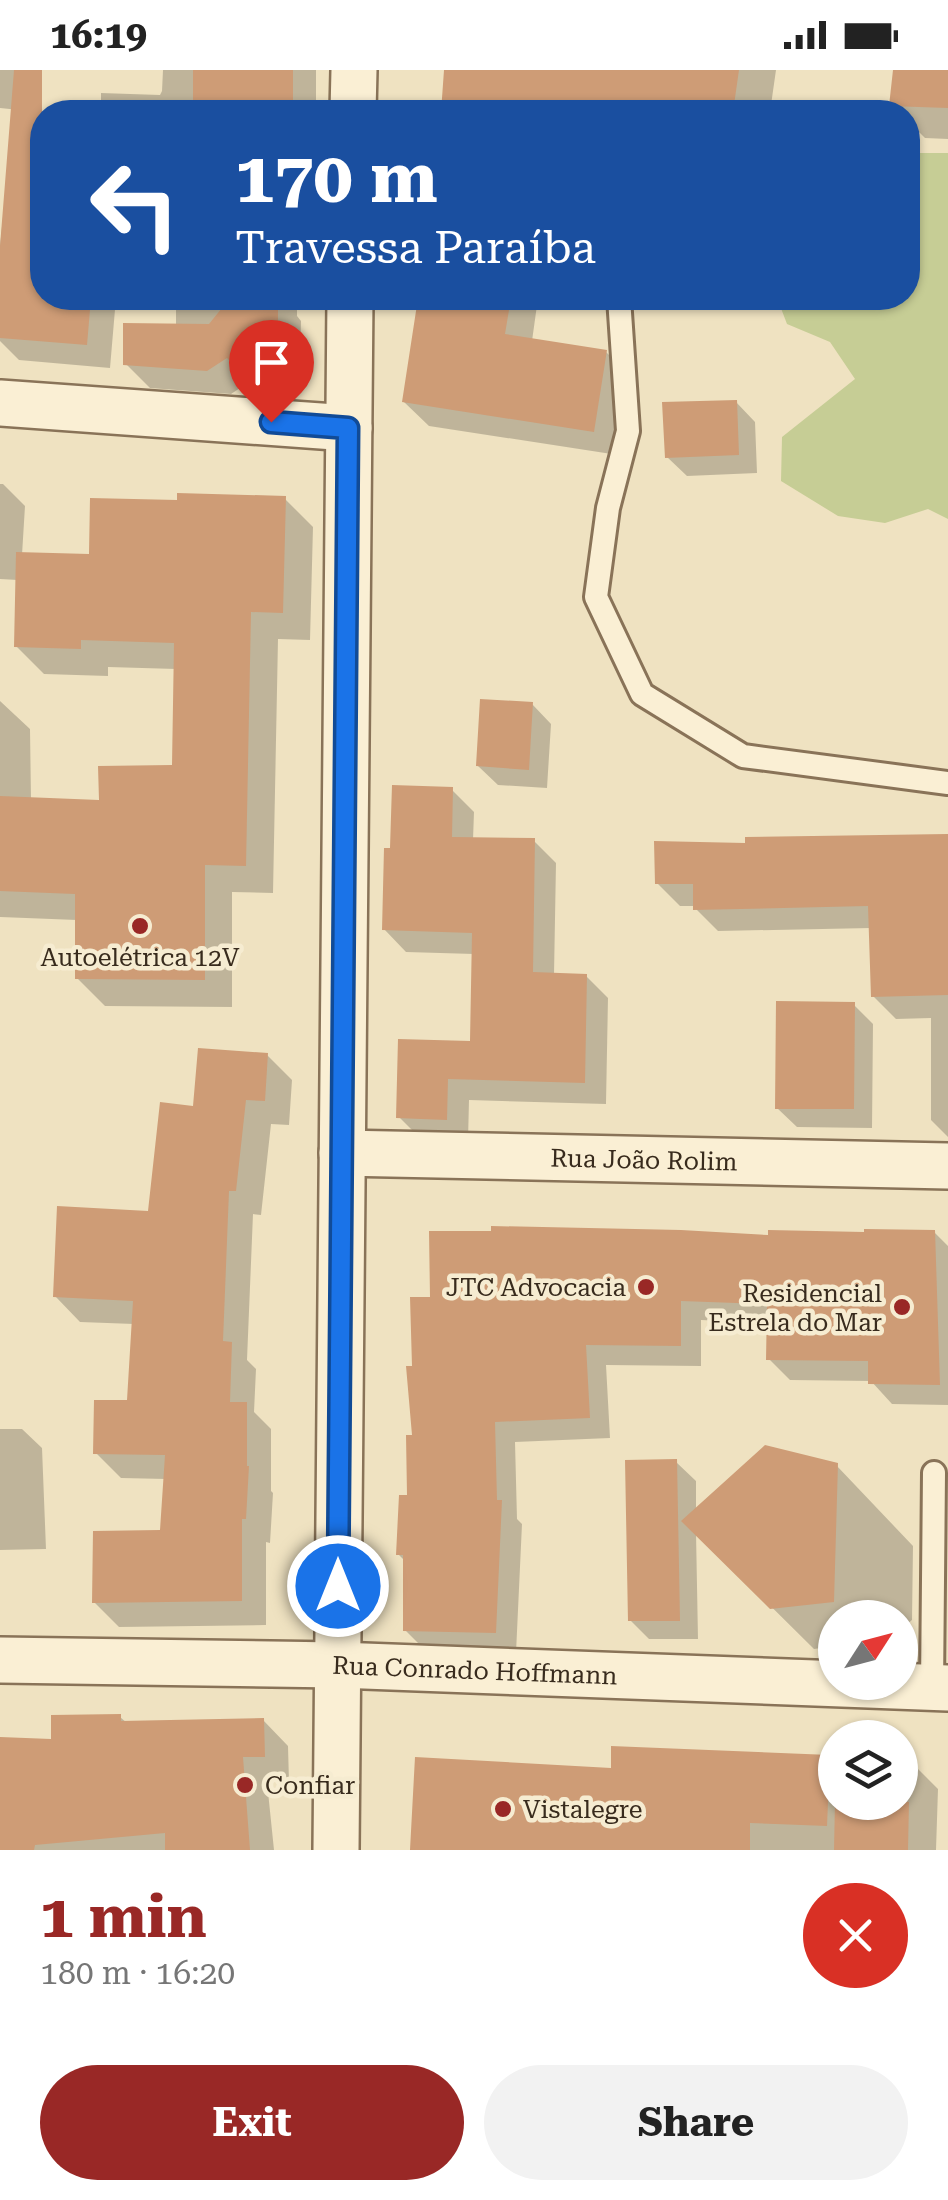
<!DOCTYPE html>
<html lang="en">
<head>
<meta charset="utf-8">
<style>
	:root { --surface:#fff; --page:#f2f2f2; --text:#222; --muted:#767676; --accent:#992826 }
	body { margin:0; font-family:"Roboto Serif",serif; background:var(--page); color:var(--text); height:100vh; display:flex; flex-direction:column; font-size:38px; white-space:nowrap }
	* { box-sizing:border-box; margin:0 }
	p { font-size:32px; color:var(--muted) }
	.icon { flex:none; width:55px; height:55px; fill:none; stroke:currentColor; stroke-width:2; stroke-linecap:round; stroke-linejoin:round }
	.map { position:relative; height:1780px; overflow:hidden }
	.details { display:flex; flex-direction:column; background:var(--surface); flex:1 }
	.details>* { flex:none }
	.guide { position:absolute; left:30px; top:30px; width:890px; height:210px; border-radius:40px; box-shadow:0 2px 8px #0004; background:#1a4fa0; color:#fff; overflow:hidden }
	.needle { width:65px; rotate:54deg }
	.fabs { position:absolute; left:818px; top:1530px; display:grid; gap:20px }
	.fabs a { display:grid; place-items:center; width:100px; height:100px; border-radius:50%; background:var(--surface); box-shadow:0 2px 8px #0004; font-size:50px }
	.pin { position:absolute; display:grid; place-items:center; width:85px; height:85px; color:#fff; margin:-102px -42px; border-radius:50% 50% 50% 0; rotate:-45deg; box-shadow:0 0 10px #0007 }
	.pin .icon { rotate:45deg }
	.me { position:absolute; width:110px; margin:-55px; rotate:0deg; stroke-linejoin:round; filter:drop-shadow(0 0 8px #0008) }
	.turn { display:flex; align-items:center; gap:35px; height:210px; padding:0 40px; font-size:45px }
	.turn .icon { width:130px; height:130px; stroke-width:2.5 }
	.turn b { display:block; font-size:70px; line-height:85px }
	.round { display:grid; place-items:center; flex:none; width:105px; height:105px; border-radius:52px; background:var(--page) }
	.head { display:flex; align-items:center; justify-content:space-between; height:170px; padding:0 40px }
	h1 { font-size:60px; font-weight:700; line-height:75px; color:var(--accent) }
	.button { display:flex; gap:20px; margin-top:auto; padding:20px 40px }
	.button a { flex:1; height:115px; border-radius:60px; background:var(--accent); color:#fff; font-size:40px; font-weight:700; line-height:115px; text-align:center }
	.button a+a { background:var(--page); color:var(--text) }
	.status { display:flex; justify-content:space-between; align-items:center; height:70px; padding:0 50px; background:var(--surface); direction:ltr }
	.status svg { height:28px; fill:currentColor }
	.map>svg:first-child { display:block }
	.green { fill:#c6cd95 }
	.shadow { fill:#0003 }
	.building { fill:#ce9c76 }
	.lines { fill:none; stroke-linecap:round; stroke-linejoin:round }
	.lane-casing { stroke:#897358; stroke-width:28 }
	.street-casing { stroke:#897358; stroke-width:50 }
	.lane { stroke:#faefd4; stroke-width:22 }
	.street { stroke:#faefd4; stroke-width:45 }
	.route-casing { stroke:#114b97; stroke-width:25 }
	.route { stroke:#1a73e8; stroke-width:18 }
	.poi-dot { fill:#992826; stroke:#f6ecd1; stroke-width:4 }
	.labels { text-anchor:middle; stroke-width:9; stroke-linejoin:round; paint-order:stroke }
	.poi-label { font-size:25px; fill:#382b1d; stroke:#f6ecd1; text-anchor:end }
	.street-label { font-size:25px; fill:#382b1d; stroke:#f6ecd1 }
</style>
</head>
<body>
<div class="status"><b>16:19</b><svg viewBox="0 0 49 12"><path d="M0 12V9h3v3zM5 12V6h3v6zM10 12V3h3v9zM15 12V0h3v12zM26 1h20v11H26zM47 4h2v5h-2z"/></svg></div>
<div class="map">
<svg width="948" height="1780" viewBox="0 0 948 1780">
	<rect width="100%" height="100%" fill="#efe2c1"/>
	<path class="green" d="M908,83H948V449L928,439L885,453L838,446L781,411L782,367L855,309L830,272L787,254L779,233L781,228H908Z"/>
	<path class="shadow" d="M0,0H33L29,41L0,38Z
		M163,0H316V42H101V23L160,25L162,21Z
		M447,0H776L770,42H443Z
		M895,0H948V69L925,68L908,51V42H899L891,35Z
		M13,46L42,50V228H116L110,298L19,290L0,271V177Z
		M176,228H297V246L301,251L300,288L261,318L252,310L231,324L150,318L126,294L176,256Z
		M420,228H538L532,271L606,282L630,306L618,385L429,356L404,332Z
		M736,332L755,352L757,403L687,406L667,387Z
		M0,414H3L25,436L22,485L92,486L179,433L285,429L313,457L310,570L278,569L273,823L232,822V937L105,936L77,908V850L0,847V631L30,659L31,730L101,732L174,698L176,599L108,597V606L44,604L16,576L18,510L0,509Z
		M532,634L551,654L547,718L498,715L478,696Z
		M452,720L474,742L473,770L534,771L556,793L554,905L586,906L608,928L606,1034L469,1030L468,1071L421,1069L399,1047L472,973L474,884L406,882L384,859L393,781Z
		M948,766V1067L931,1050V948L896,949L873,926L871,858L718,861L695,838V836H680L657,813L747,776Z
		M854,935L873,954L872,1058L797,1057L777,1038Z
		M267,985L292,1010L289,1055L271,1054L261,1145L253,1144L247,1290L256,1299L254,1342L271,1359V1421L273,1423L270,1473L266,1472V1555L119,1557L94,1532L163,1463L166,1409L121,1408L96,1383L130,1333L134,1254L80,1252L55,1226L150,1144L196,1038Z
		M934,1162L948,1176V1335L892,1334L871,1311L790,1310L769,1289V1253L701,1250V1296L606,1295L610,1368L515,1372L517,1449L522,1454L516,1583L426,1581L405,1560L406,1492L398,1484L409,1428L415,1368V1298L433,1229L770,1168Z
		M0,1359H22L42,1378L46,1479L0,1480Z
		M676,1392L696,1411V1441L836,1395L913,1476L912,1550L900,1560V1548H835V1576L814,1579L696,1462L698,1569H649L630,1550Z
		M120,1647L127,1653L263,1650L288,1676L289,1712H267L274,1780H0V1670L54,1671Z
		M614,1678L835,1687V1732H900V1689L909,1690L938,1719L936,1780H413L614,1701Z"/>
	<path class="building" d="M14,0H42V228H91L87,275L0,268V176Z
		M193,0H293V42H193Z
		M444,0H739L733,42H441Z
		M893,0H948V38L889,36Z
		M230,228H278V264L235,296L227,288L207,301L123,295V253L209,254Z
		M418,228H511L505,264L607,280L594,362L402,332Z
		M737,330L739,385L665,388L662,332Z
		M177,423L286,426L283,543L251,542L246,796L205,795V910L75,909V824L0,821V726L99,730L98,696L172,695L174,573L81,570V579L14,577L16,482L89,484L90,428L177,430Z
		M480,629L533,632L529,700L476,696Z
		M392,715L453,717L452,767L535,768L533,902L587,904L585,1013L448,1009L447,1050L396,1048L398,969L470,971L472,863L382,860L384,778H390Z
		M948,764V925L871,927L868,836L693,840V814H655L654,771L745,773V767Z
		M776,931L855,932L854,1039H775Z
		M198,978L268,983L265,1031L246,1030L236,1121H229L223,1271L232,1272L230,1332H247V1396H249L246,1449H242V1531L92,1533L93,1461L160,1460L165,1385L93,1384L94,1330H127L133,1231L53,1227L57,1136L148,1141L160,1032L193,1036Z
		M491,1156L681,1160L768,1165V1160L864,1162V1159L935,1160L940,1315L868,1314V1291L766,1290L767,1234L681,1231V1276L586,1275L590,1348L495,1352L497,1430H502L496,1563L403,1561V1485H396L399,1425H407L406,1365H412L406,1296H412L410,1227H430L429,1161H491Z
		M765,1375L838,1393L834,1532L770,1539L681,1451Z
		M677,1389L680,1551H628L625,1390Z
		M121,1644V1651L264,1648L265,1687H243L250,1780H165V1763L35,1775L34,1780H0V1667L51,1669V1645Z
		M611,1676L830,1685L827,1756L750,1753V1780H410L415,1687L611,1698Z
		M835,1732H909L908,1780H834Z"/>
	<g class="lines">
		<defs>
			<path id="lane" d="M619,228L628,361L608,438L596,527L642,624L743,686L948,713
				M932,1617L934,1403"/>
			<g id="street">
				<path d="M353,42L354,0"/>
				<path d="M0,333L349,358"/>
				<path id="s1" d="M342,1083L948,1096"/>
				<path id="s2" d="M0,1590L338,1595L948,1618"/>
				<path d="M336,1780L350,228"/>
			</g>
		</defs>
		<use href="#lane" class="lane-casing"/>
		<use href="#street" class="street-casing"/>
		<use href="#lane" class="lane"/>
		<use href="#street" class="street"/>
	</g>
	<g class="lines">
		<defs>
			<path id="route" d="M271,352L348,358L338,1516"/>
		</defs>
		<use href="#route" class="route-casing"/>
		<use href="#route" class="route"/>
	</g>
	<g class="poi-dot">
		<circle cx="140" cy="856" r="10"/>
		<circle cx="646" cy="1217" r="10"/>
		<circle cx="902" cy="1237" r="10"/>
		<circle cx="245" cy="1715" r="10"/>
		<circle cx="503" cy="1739" r="10"/>
	</g>
	<g class="labels">
		<g class="poi-label">
			<text x="140" y="896" text-anchor="middle">Autoelétrica 12V</text>
			<text x="626" y="1226">JTC Advocacia</text>
			<text x="882" y="1232">Residencial<tspan x="882" dy="29">Estrela do Mar</tspan></text>
			<text x="265" y="1724" text-anchor="start">Confiar</text>
			<text x="523" y="1748" text-anchor="start">Vistalegre</text>
		</g>
		<g class="street-label">
			<text dy="9" stroke="none"><textPath href="#s1" startOffset="302">Rua João Rolim</textPath></text>
			<text dy="9" stroke="none"><textPath href="#s2" startOffset="475">Rua Conrado Hoffmann</textPath></text>
		</g>
	</g>
</svg>
<div class="fabs">
<a><svg class="needle" viewBox="-14 -14 28 28"><path d="M0-13l5 13h-10z" fill="#e53935"/><path d="M0 13l5-13h-10z" fill="#767676"/></svg></a>
<a><svg class="icon" aria-label="layers" viewBox="0 0 24 24"><path d="M12 4l9 5-9 5-9-5zM3 14l9 5 9-5"/></svg></a>
</div>
<div class="pin" style="left:271px;top:352px;background:#d93025"><svg class="icon" aria-label="arrive" viewBox="0 0 24 24"><path d="M6 21V4h12l-3 4 3 4H6"/></svg></div>
<svg class="me" style="left:338px;top:1516px" viewBox="-20 -20 40 40"><circle r="17" fill="#1a73e8" stroke="#fff" stroke-width="3"/><path d="M0-11L8 9 0 5-8 9z" fill="#fff"/></svg>
<div class="guide">
<div class="turn"><svg class="icon" aria-label="left" viewBox="0 0 24 24"><path d="M17 20v-9H6M10 6l-5 5 5 5"/></svg><div><b>170 m</b>Travessa Paraíba</div></div>
</div>
</div>
<section class="details">
<div class="head"><div><h1>1 min</h1><p>180 m · 16:20</p></div><a class="round" style="background:#d93025;color:#fff"><svg class="icon" aria-label="close" viewBox="0 0 24 24"><path d="M6 6l12 12M18 6L6 18"/></svg></a></div>
<div class="button"><a>Exit</a><a>Share</a></div>
</section>
</body>
</html>
